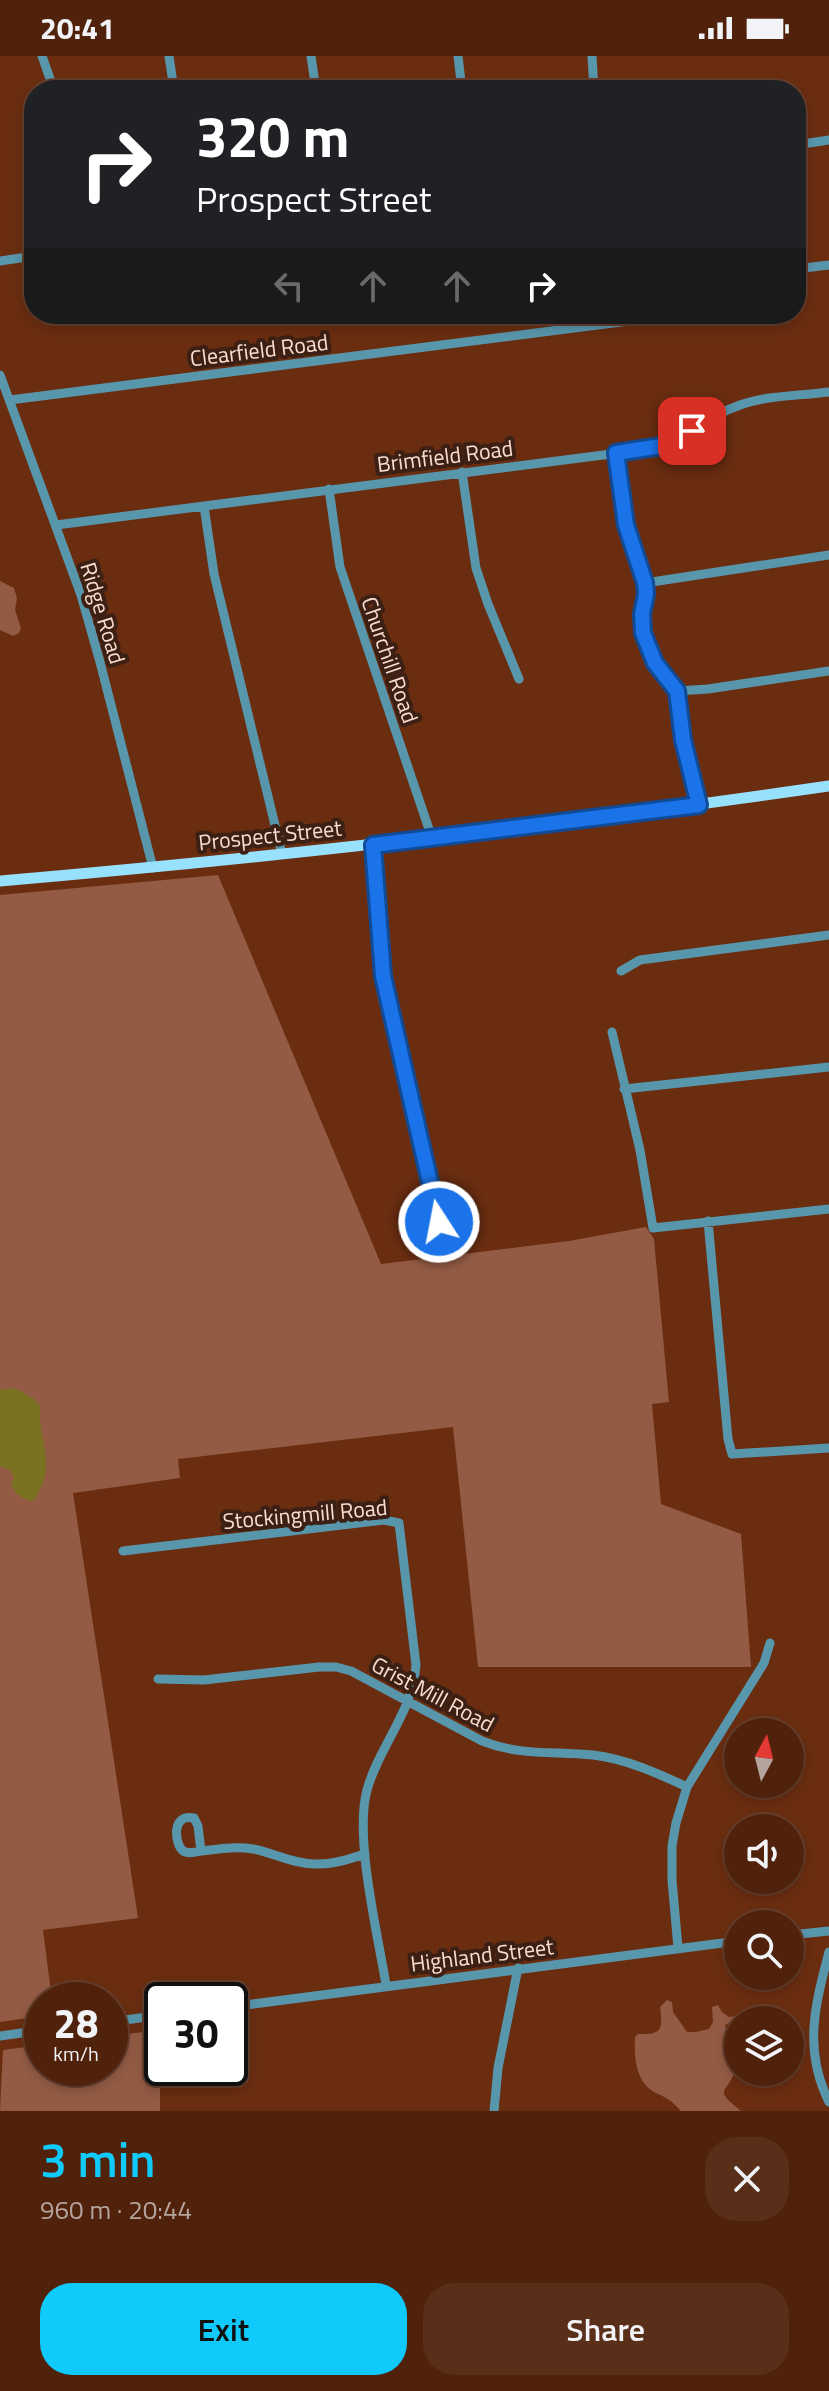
<!DOCTYPE html>
<html lang="en">
<head>
<meta charset="utf-8">
<style>
	:root { --surface:#50220c; --page:#5a2f1a; --text:#f1f3f6; --muted:#b4a49d; --line:#673f2d; --accent:#0fcafa }
	body { margin:0; font-family:"Titillium Web",sans-serif; background:var(--page); color:var(--text); height:100vh; display:flex; flex-direction:column; font-size:30px; white-space:nowrap }
	* { box-sizing:border-box; margin:0 }
	p { font-size:26px; color:var(--muted) }
	.icon { flex:none; width:44px; height:44px; fill:none; stroke:currentColor; stroke-width:2; stroke-linecap:round; stroke-linejoin:round }
	.map { position:relative; height:2055px; overflow:hidden }
	.side { display:flex; flex-direction:column; background:var(--surface); flex:1 }
	.side>* { flex:none }
	.top-card { position:absolute; left:24px; top:24px; width:782px; height:244px; border-radius:32px; box-shadow:0 4px 12px #0003,0 0 0 2px var(--line); background:#202124; color:#fff; overflow:hidden }
	.needle { width:52px; rotate:7deg }
	.buttons { position:absolute; left:724px; top:1662px; display:grid; gap:16px }
	.buttons a { display:grid; place-items:center; width:80px; height:80px; border-radius:50%; background:var(--surface); box-shadow:0 4px 12px #0003,0 0 0 2px var(--line); font-size:40px }
	.speed { position:absolute; left:24px; top:1926px; display:flex; gap:16px; font-size:40px; font-weight:700; text-align:center }
	.speed>* { display:grid; place-content:center; width:104px; height:104px; border-radius:50%; background:var(--surface); box-shadow:0 4px 12px #0003,0 0 0 2px var(--line); line-height:1 }
	.speed small { font-size:20px; font-weight:400 }
	.speed .limit { border:4px solid #111; border-radius:12px; background:#fff; color:#111 }
	.pin { position:absolute; display:grid; place-items:center; width:68px; height:68px; color:#fff; margin:-34px; border-radius:16px; box-shadow:0 4px 12px #0006 }
	.me { position:absolute; width:88px; margin:-44px; rotate:349deg; stroke-linejoin:round; filter:drop-shadow(0 0 6px #0008) }
	.turn { display:flex; align-items:center; gap:28px; height:168px; padding:0 40px; font-size:36px }
	.turn .icon { width:104px; height:104px; stroke-width:2.5 }
	.turn b { display:block; font-size:56px; line-height:68px }
	.lanes { display:flex; align-items:center; height:76px; padding:0 40px; background:#0003; justify-content:center; gap:40px; direction:ltr }
	.lanes .off { opacity:.35 }
	.round { display:grid; place-items:center; flex:none; width:84px; height:84px; border-radius:32px; background:var(--page) }
	.head { display:flex; align-items:center; justify-content:space-between; height:136px; padding:0 40px }
	h1 { font-size:48px; font-weight:600; line-height:60px; color:var(--accent) }
	.cta { display:flex; gap:16px; margin-top:auto; padding:16px 40px }
	.cta a { flex:1; height:92px; border-radius:32px; background:var(--accent); color:#111; font-size:32px; font-weight:600; line-height:92px; text-align:center }
	.cta a+a { background:var(--page); color:var(--text) }
	.status { display:flex; justify-content:space-between; align-items:center; height:56px; padding:0 40px; background:var(--surface); direction:ltr }
	.status svg { height:22px; fill:currentColor }
	.map>svg:first-child { display:block }
	.green { fill:#935b44 }
	.water { fill:#7a7220 }
	.lines { fill:none; stroke-linecap:round; stroke-linejoin:round }
	.minor { stroke:#5896ac; stroke-width:9 }
	.major { stroke:#98e1fd; stroke-width:11 }
	.route-casing { stroke:#114b97; stroke-width:20 }
	.route { stroke:#1a73e8; stroke-width:14 }
	.labels { text-anchor:middle; stroke-width:8; stroke-linejoin:round; paint-order:stroke }
	.street-label { font-size:22px; fill:#fbdccf; stroke:#3c2014 }
</style>
</head>
<body>
<div class="status"><b>20:41</b><svg viewBox="0 0 49 12"><path d="M0 12V9h3v3zM5 12V6h3v6zM10 12V3h3v9zM15 12V0h3v12zM26 1h20v11H26zM47 4h2v5h-2z"/></svg></div>
<div class="map">
<svg width="829" height="2055" viewBox="0 0 829 2055">
	<rect width="100%" height="100%" fill="#6a2d10"/>
	<path class="green" d="M0,525L14,532L17,542L15,554L21,572L19,577L13,580L0,574Z
		M218,819L381,1208L569,1185L646,1171L654,1183L669,1346L652,1348L661,1448L741,1478L751,1611H478L453,1371L178,1403L180,1422L73,1437L138,1862L43,1874L52,1944H42V1960L0,1966V839Z
		M667,1944L672,1946L673,1956L687,1976H696L709,1973L713,1966L712,1951L718,1949L722,1956L729,1961L746,1959L751,1955L756,1958L754,1962L738,1964L725,1969L735,2014C728,2039 711,2031 741,2055H681C670,2043 668,2043 654,2036C635,2025 634,1999 635,1981L638,1978C662,1979 663,1974 660,1951Z
		M160,1974V2055H0L3,1994L42,1989V2012H110V1980Z"/>
	<path class="water" d="M15,1332L34,1343L40,1350C38,1391 59,1405 34,1445C25,1445 14,1437 11,1429L14,1421L10,1414L0,1410V1334Z"/>
	<g class="lines">
		<path class="minor" d="M42,0L54,34
			M169,0L174,34
			M311,0L316,34
			M458,0L462,34
			M592,0L594,34
			M796,89L829,84
			M0,205L34,200
			M796,213L829,209
			M0,319L81,539L100,606L153,812
			M10,344L629,265L655,258
			M616,397L626,469L645,527L646,538L642,558L643,577L655,607L677,635L683,684L699,749
			M462,416L476,512L488,548L519,623
			M329,433L340,511L432,782
			M204,450L214,518L282,798
			M56,469L650,393C682,386 704,362 735,351C763,339 799,340 829,336
			M645,527L829,499
			M677,635L708,633L829,615
			M373,789L383,920L439,1166
			M621,915L640,904L829,879
			M612,976L640,1094L653,1172L829,1153
			M624,1033L829,1011
			M708,1165L728,1383L732,1398L829,1392
			M123,1495L384,1464L399,1467L416,1609C413,1656 379,1690 367,1734C354,1782 378,1879 386,1929
			M158,1623L204,1624L319,1611H336L351,1615L482,1685C520,1700 553,1695 593,1699C626,1703 657,1717 687,1731
			M201,1795C196,1796 187,1799 182,1794C175,1787 171,1757 194,1762L198,1770L201,1795C218,1793 236,1790 253,1793C274,1797 293,1808 315,1808C332,1809 349,1803 365,1798
			M790,1879L829,1875
			M678,1892L672,1824V1790L676,1767L687,1731L764,1607L770,1587
			M829,1896C815,1949 803,1994 829,2046
			M230,1951L738,1885
			M110,1966L162,1959
			M0,1980L42,1974
			M494,2055L498,2012L518,1912"/>
		<path class="major" d="M0,825C277,801 553,770 829,730"/>
	</g>
	<g class="lines">
		<defs>
			<path id="route" d="M439,1166L383,920L373,789L699,749L683,684L677,635L655,607L643,577L642,558L646,538L645,527L626,469L616,397L661,390L692,375"/>
		</defs>
		<use href="#route" class="route-casing"/>
		<use href="#route" class="route"/>
	</g>
	<g class="labels">
		<g class="street-label">
			<text transform="translate(259 294) rotate(-7)" y="8">Clearfield Road</text>
			<text transform="translate(445 400) rotate(-7)" y="8">Brimfield Road</text>
			<text transform="translate(103 557) rotate(73)" y="8">Ridge Road</text>
			<text transform="translate(390 604) rotate(71)" y="8">Churchill Road</text>
			<text transform="translate(270 779) rotate(-6)" y="8">Prospect Street</text>
			<text transform="translate(305 1458) rotate(-5)" y="8">Stockingmill Road</text>
			<text transform="translate(433 1638) rotate(28)" y="8">Grist Mill Road</text>
			<text transform="translate(482 1899) rotate(-7)" y="8">Highland Street</text>
		</g>
	</g>
</svg>
<div class="buttons">
<a><svg class="needle" viewBox="-14 -14 28 28"><path d="M0-13l5 13h-10z" fill="#e53935"/><path d="M0 13l5-13h-10z" fill="#b4a49d"/></svg></a>
<a><svg class="icon" aria-label="sound" viewBox="0 0 24 24"><path d="M4 9h4l5-4v14l-5-4H4zM17 9q2 3 0 6"/></svg></a>
<a><svg class="icon" aria-label="search" viewBox="0 0 24 24"><circle cx="10" cy="10" r="6"/><path d="M15 15l6 6"/></svg></a>
<a><svg class="icon" aria-label="layers" viewBox="0 0 24 24"><path d="M12 4l9 5-9 5-9-5zM3 14l9 5 9-5"/></svg></a>
</div>
<div class="speed"><div>28<small>km/h</small></div><div class="limit">30</div></div>
<div class="pin" style="left:692px;top:375px;background:#d93025"><svg class="icon" aria-label="arrive" viewBox="0 0 24 24"><path d="M6 21V4h12l-3 4 3 4H6"/></svg></div>
<svg class="me" style="left:439px;top:1166px" viewBox="-20 -20 40 40"><circle r="17" fill="#1a73e8" stroke="#fff" stroke-width="3"/><path d="M0-11L8 9 0 5-8 9z" fill="#fff"/></svg>
<div class="top-card">
<div class="turn"><svg class="icon" aria-label="right" viewBox="0 0 24 24"><path d="M7 20v-9h11M14 6l5 5-5 5"/></svg><div><b>320 m</b>Prospect Street</div></div>
<div class="lanes"><svg class="icon off" aria-label="left" viewBox="0 0 24 24"><path d="M17 20v-9H6M10 6l-5 5 5 5"/></svg><svg class="icon off" aria-label="ahead" viewBox="0 0 24 24"><path d="M12 20V5M6 11l6-6 6 6"/></svg><svg class="icon off" aria-label="ahead" viewBox="0 0 24 24"><path d="M12 20V5M6 11l6-6 6 6"/></svg><svg class="icon" aria-label="right" viewBox="0 0 24 24"><path d="M7 20v-9h11M14 6l5 5-5 5"/></svg></div>
</div>
</div>
<section class="side">
<div class="head"><div><h1>3 min</h1><p>960 m · 20:44</p></div><a class="round"><svg class="icon" aria-label="close" viewBox="0 0 24 24"><path d="M6 6l12 12M18 6L6 18"/></svg></a></div>
<div class="cta"><a>Exit</a><a>Share</a></div>
</section>
</body>
</html>
